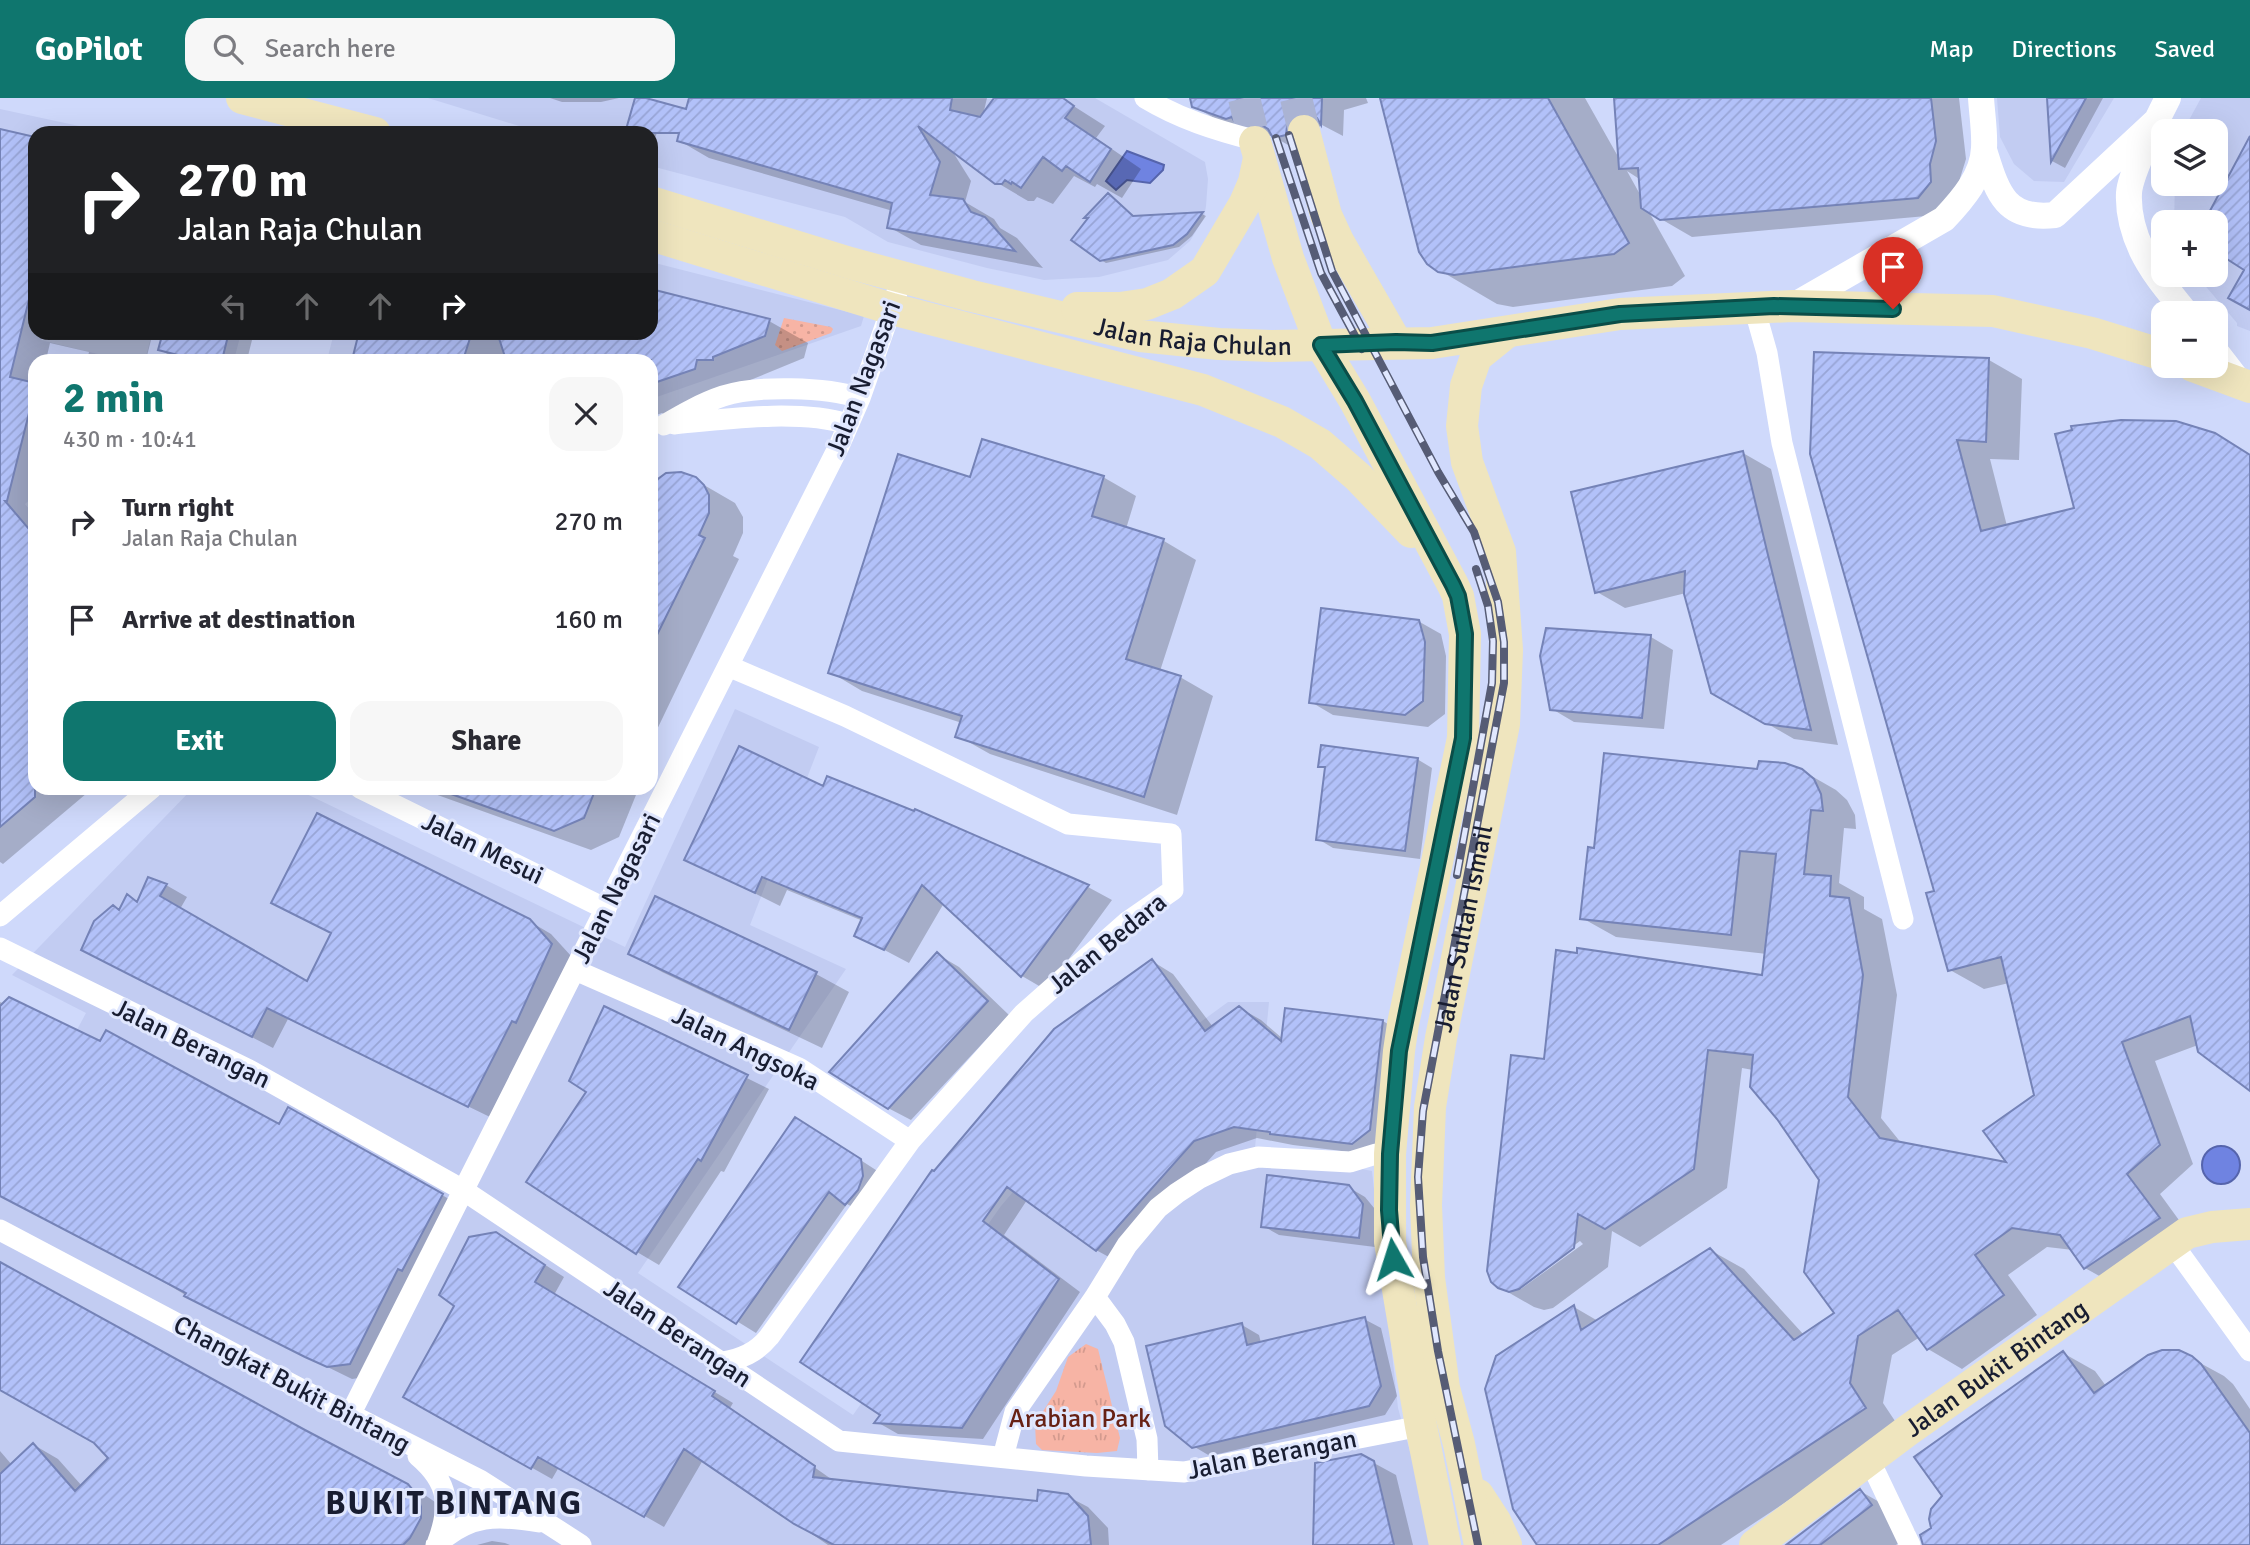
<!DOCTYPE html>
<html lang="en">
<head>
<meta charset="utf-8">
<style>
	:root { --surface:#fff; --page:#f7f7f7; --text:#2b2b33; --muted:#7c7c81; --accent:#0f766e }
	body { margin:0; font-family:Signika,sans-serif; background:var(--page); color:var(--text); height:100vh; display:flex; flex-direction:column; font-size:26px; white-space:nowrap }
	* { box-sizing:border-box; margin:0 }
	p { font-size:23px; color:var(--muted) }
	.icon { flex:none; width:38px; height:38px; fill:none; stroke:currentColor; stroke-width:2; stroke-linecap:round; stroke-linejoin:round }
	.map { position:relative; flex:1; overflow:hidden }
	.details { position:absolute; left:28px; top:256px; width:630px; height:441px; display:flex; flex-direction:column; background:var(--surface); border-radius:21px; box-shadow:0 7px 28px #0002 }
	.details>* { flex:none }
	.top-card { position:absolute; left:28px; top:28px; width:630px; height:214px; border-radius:21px; box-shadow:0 7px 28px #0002; background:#202124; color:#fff; overflow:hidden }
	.fabs { position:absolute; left:2151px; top:21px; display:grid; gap:14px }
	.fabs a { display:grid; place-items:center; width:77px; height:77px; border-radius:14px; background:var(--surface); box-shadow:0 7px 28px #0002; font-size:35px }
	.pin { position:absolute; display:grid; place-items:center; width:60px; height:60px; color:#fff; margin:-72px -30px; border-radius:50% 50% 50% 0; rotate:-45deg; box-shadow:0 0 7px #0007 }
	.pin .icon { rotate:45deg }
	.me { position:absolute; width:77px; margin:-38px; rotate:354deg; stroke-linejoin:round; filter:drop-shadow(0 0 5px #0008) }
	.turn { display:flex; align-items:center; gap:24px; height:147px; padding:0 35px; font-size:32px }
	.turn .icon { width:91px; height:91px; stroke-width:2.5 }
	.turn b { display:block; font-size:49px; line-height:60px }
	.lanes { display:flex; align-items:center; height:66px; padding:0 35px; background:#0003; justify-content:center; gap:35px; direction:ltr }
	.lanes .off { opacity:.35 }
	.round { display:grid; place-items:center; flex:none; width:74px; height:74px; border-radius:21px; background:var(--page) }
	.summary { display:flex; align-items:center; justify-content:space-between; height:119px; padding:0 35px }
	h1 { font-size:42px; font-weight:800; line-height:52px; color:var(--accent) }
	.cta { display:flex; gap:14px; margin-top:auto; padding:14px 35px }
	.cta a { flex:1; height:80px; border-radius:21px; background:var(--accent); color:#fff; font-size:28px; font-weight:800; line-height:80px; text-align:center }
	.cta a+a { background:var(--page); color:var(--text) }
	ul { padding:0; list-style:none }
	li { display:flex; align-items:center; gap:21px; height:98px; padding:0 35px }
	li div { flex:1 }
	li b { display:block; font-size:26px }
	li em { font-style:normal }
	header { display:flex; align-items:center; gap:42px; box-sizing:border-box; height:98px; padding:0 35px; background:var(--accent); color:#fff }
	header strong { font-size:33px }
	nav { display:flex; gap:38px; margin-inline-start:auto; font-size:24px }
	.search { width:490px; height:63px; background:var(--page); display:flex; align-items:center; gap:18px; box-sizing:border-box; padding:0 24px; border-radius:21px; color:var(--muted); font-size:26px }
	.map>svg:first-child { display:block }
	.built { fill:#c2ccf2 }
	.grass { fill:url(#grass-dots) }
	.park { fill:url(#park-tufts) }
	.water { fill:#6f83e1; stroke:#5564ac; stroke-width:2 }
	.shadow { fill:#0003; fill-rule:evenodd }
	.building { fill:url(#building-hatch); stroke:#7583b7; stroke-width:2 }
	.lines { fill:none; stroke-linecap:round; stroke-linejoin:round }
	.secondary-tunnel { stroke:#aab3d3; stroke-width:32; stroke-dasharray:32 16; stroke-linecap:butt }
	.minor { stroke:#fff; stroke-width:21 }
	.tertiary { stroke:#fff; stroke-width:26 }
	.secondary { stroke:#efe5be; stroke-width:32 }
	.rail-casing { stroke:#565c75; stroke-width:8 }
	.rail { stroke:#e0e7fe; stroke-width:5; stroke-dasharray:16; stroke-linecap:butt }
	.route-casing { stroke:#0a4d48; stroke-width:18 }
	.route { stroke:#0f766e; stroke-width:12 }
	.labels { text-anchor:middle; stroke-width:6; stroke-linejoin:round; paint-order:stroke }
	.street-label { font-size:26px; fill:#181d31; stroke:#e0e7fe }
	.park-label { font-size:26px; fill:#672114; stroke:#e0e7fe }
	.district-label { font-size:33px; font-weight:bold; letter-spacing:2px; fill:#181d31; stroke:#e0e7fe }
</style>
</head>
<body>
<header>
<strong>GoPilot</strong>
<div class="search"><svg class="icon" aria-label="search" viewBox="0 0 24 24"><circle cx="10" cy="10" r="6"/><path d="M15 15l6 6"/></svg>Search here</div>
<nav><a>Map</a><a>Directions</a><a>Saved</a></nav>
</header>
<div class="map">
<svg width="2250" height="1447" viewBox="0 0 2250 1447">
	<defs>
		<pattern id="grass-dots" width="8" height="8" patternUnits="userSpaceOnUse" patternTransform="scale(1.75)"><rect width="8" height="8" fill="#f7b4a5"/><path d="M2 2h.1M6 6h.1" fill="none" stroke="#d39a8e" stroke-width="1.8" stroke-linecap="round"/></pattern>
		<pattern id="park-tufts" width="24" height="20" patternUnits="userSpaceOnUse" patternTransform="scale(1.75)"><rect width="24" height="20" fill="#f7b4a5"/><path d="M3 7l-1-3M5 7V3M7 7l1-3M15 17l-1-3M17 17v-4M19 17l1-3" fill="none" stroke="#d39a8e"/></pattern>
		<pattern id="building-hatch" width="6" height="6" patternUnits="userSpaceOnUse" patternTransform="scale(1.75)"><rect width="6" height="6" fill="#b2c1f9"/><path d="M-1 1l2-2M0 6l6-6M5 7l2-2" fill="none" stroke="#98a5d6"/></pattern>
	</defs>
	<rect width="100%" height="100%" fill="#cfd9fb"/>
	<path class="built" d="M428,0H1095L1205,64L1208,81L1206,108L1204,120L1190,143L1168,162L1099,179L1044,182L987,170L888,144L845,119L651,68V35H542Z
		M1997,0H2114L2064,84L2034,83L2014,66L2000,39Z
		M2201,0H2250V233L2237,228V225L2196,177H2216V124H2174L2175,86H2216V33H2183Z
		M0,11L93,31L92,35H35V234L43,235L41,242L122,262H35V397L25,406L35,418V629L0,589Z
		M651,164L864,218L861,228L651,301V262H327L334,235L651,234Z
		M152,235H241L234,262H145Z
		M735,611L819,649L750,827L846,871L638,1175L853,1317L1001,1108L1088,1006L1228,904H1269L1255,1050L1372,1073L1398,1310L1436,1447H179L92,1375L15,1447H0V975L42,997L86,915L12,877L193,690H294L625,849Z"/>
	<path class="grass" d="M784,220L831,229L833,231L831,235L782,253L775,247Z"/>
	<path class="park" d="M1086,1246L1098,1251L1120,1340L1117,1353L1097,1355L1042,1352L1036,1346L1035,1326L1056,1293L1068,1259Z"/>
	<path class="water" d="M1127,53L1164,67L1163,72L1150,85L1127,82L1116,92L1106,83Z
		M2202 1067a19 19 0 1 1 38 0a19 19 0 1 1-38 0Z"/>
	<path class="shadow" d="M550,0H619L601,4H562Z
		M637,0L664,10L653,48L651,35H627Z
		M690,0H987L983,17L996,0H1061L1105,28L1096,40L1141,71L1122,100L1097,86L1095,89L1074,78L1053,106L1037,99L1034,103H1028L996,84L951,51L971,83L965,104L994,121L1000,130L1017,140L1043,170L921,147L889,129L893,113L709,60L678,42Z
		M1192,0H1366L1368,5L1344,12L1343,38L1322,27L1314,32L1297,52L1274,39L1216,21L1193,8Z
		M1382,0H1585L1620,62L1614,0H1959L1966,61L1949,116L1692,139L1649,114L1685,178L1672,188L1513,209L1497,206L1439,172ZM1627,73L1641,82L1642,100Z
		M2048,0H2103L2065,70L2052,63Z
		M0,33L35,42V234H153L146,262H87L89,254L50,245L46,262H35V690H93L3,766L0,764Z
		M1109,97L1135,119L1202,116L1206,118L1192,138L1179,149L1106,165L1101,162L1089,121Z
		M769,223L808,245L804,260L665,317L662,315L651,319V262H353L360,234H651Z
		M165,234H254L247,262H179L160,252Z
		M1989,262L2022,281L2019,362L1990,361L2007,428L2076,411L2250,357V990L2198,947L2155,963L2193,1066L2160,1096L2192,1140L2119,1189L2085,1170L2073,1152L2047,1149L2008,1177L2037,1217L1962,1271L1928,1251L1920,1239L1892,1257L1883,1305L1899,1329L1721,1447H1539L1574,1209L1598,1223L1710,1152L1744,1171L1804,1237L1837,1215L1821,1082L1753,972L1742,970L1727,1090L1640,1149L1612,1133L1608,1169L1553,1210L1544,1212L1534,1209L1499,1189L1545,963L1764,879L1767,856L1616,839L1582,820L1596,752L1759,673L1801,672L1836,692L1847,702L1855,717L1856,731L1844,730L1839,785L1864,799V811L1882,821L1897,897L1881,1020L1902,1046L2010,1066L2036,998L2009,885L1984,891L1950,872L1936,794L1812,356ZM1580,1143L1583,1146L1521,1191V1187Z
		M1743,355L1771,371L1838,647L1794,641L1712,594L1686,495L1625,510L1597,494Z
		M685,376L735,405L743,419V435L733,458L739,461L651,644V390Z
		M1103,379L1136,398L1126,431L1164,443L1196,462L1160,573L1180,579L1213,598L1177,717L990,656L958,638L962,625L862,593L830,574L971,381Z
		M1418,523L1441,536L1446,558L1445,616L1428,629L1333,617L1311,604Z
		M1651,539L1673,552L1664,631L1574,624L1552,611Z
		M1417,661L1432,670L1420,761L1333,750L1318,741L1326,671L1320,668Z
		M418,690H633L638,692L619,739L591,752Z
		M824,690L915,715L916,713L1088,789L1112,802L1046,892L1022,878L944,805L909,865L856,837L863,823L787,792L780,808L687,761Z
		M166,787L187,799L180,811L308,886L529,823L551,836L572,859L490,1019L288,921L273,950L104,863L120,814L139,805Z
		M656,800L816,876L849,894L822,950L662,874L630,856Z
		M937,856L959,869L1009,917L911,1022L888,1010Z
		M1152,863L1173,876L1213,929L1240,910L1261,922L1283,941L1383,923L1404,936L1374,1057L1293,1047L1257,1040L1216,1054L1118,1164L1096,1152L1027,1102L1004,1137L1080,1194L983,1341L898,1336L877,1324L882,1317L934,1075Z
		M0,904L280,1028L289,1011L465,1110L373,1278L352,1281L209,1211L0,1087Z
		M605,910L769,991L724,1074L721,1073L659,1167L637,1154L589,993Z
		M814,1032L879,1074L865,1116L847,1106L756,1235L680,1188Z
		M1348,1089L1365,1099L1379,1116L1375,1149L1279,1137L1263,1128Z
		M516,1148L564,1179L554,1197L733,1305L730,1310L834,1383L1039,1405L1067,1398L1088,1409L1108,1430L1109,1447H828L703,1362L664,1429L559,1369L552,1381L405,1298Z
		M0,1166L304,1334L422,1395L435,1404L438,1447H0V1353L12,1367L34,1347L58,1361L82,1388L111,1360L96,1345L0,1291Z
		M1364,1221L1381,1230L1397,1298L1385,1317L1210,1358L1193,1348L1242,1227L1259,1237L1261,1245Z
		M2063,1255L2095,1273L2106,1288L2191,1260L2224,1278L2233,1286L2250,1311V1447H1931L1933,1430Z
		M1361,1358L1396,1377L1413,1447H1314Z
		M1860,1393L1904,1418L1915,1433L1896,1447H1788Z
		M492,1443L505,1445L510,1447H477Z"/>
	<path class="building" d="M635,0H646L686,11L689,0H952L950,12L980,19L994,0H1063L1074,8L1065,20L1111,51L1090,84L1066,68L1062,73L1043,59L1021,90L1012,84L1011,86L1005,82L1002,86H995L918,28L940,64L930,97L963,101L971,114L985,119L1015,153L887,130L892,105L677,43L679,35H625Z
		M1190,0H1322L1321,27L1317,20L1309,16L1299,15L1292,20L1287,28L1286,37L1273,40L1268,31L1260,26L1249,27L1234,23L1232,19L1226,21L1192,9Z
		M1380,0H1548L1629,145L1614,156L1454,177L1438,174L1427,166L1419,154Z
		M1614,0H1931L1936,43L1930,66L1931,84L1918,100L1660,122L1641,110L1638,70L1619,71Z
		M2047,0H2086L2051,64Z
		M0,31L35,39V177L10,279L35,285V304L32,303L7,403H5L35,438V699L0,729Z
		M2250,38V212L2228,200L2244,172L2216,154V124H2204Z
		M1108,95L1133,118L1203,114L1187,136L1173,147L1100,163L1071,142L1088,120H1084Z
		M651,191L770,221L765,238L713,259V262H697L695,271L651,286V262H506L497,234H651Z
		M163,234H229L222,262H198L158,252Z
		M359,234H472L463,262H352Z
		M1814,254L1989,260L1986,344L1957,342L1981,433L2074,410L2055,336L2072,332L2071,328L2121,322L2176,323L2215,335L2250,357V993L2198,954L2190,918L2122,944L2160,1047L2127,1076L2160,1120L2084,1171L2060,1137L2012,1130L1975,1157L2004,1197L1936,1246L1927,1252L1898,1212L1858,1238L1850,1285L1866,1310L1658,1447H1537L1513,1411L1485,1291L1496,1258L1574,1207L1581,1232L1710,1150L1794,1242L1834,1215L1804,1174L1819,1082L1777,1021L1750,989L1753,957L1708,952L1694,1071L1605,1131L1578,1116L1574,1150L1519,1191L1509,1194L1498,1190L1491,1184L1487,1173L1511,957L1544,961L1556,852L1577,855V850L1762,877L1776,756L1740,753L1731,837L1580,821L1588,749L1594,750L1604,655L1757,671L1759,663L1785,665L1802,671L1814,681L1821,696L1823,713L1811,712L1804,776L1831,778L1830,798L1849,800L1863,877L1848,999L1880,1040L2006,1064L1983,1033L2034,997L2001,859L1948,873L1926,795L1934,793L1810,356Z
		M982,341L1104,378L1092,418L1164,441L1126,561L1181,578L1144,699L955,639L962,618L828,575L898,356L970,379Z
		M1743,353L1767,453L1811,632L1765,626L1711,595L1684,496L1685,473L1595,495L1571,394Z
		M681,374L696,379L704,387L709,397V415L699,437L705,440L651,549V386L666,375Z
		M1321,510L1419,522L1425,544L1423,603L1405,617L1309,605Z
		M1546,530L1651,537L1642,620L1550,612L1540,558Z
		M1321,647L1418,660L1405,753L1316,742L1325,669H1318Z
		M739,648L823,688L827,678L914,713L915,711L1089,787L1021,879L922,787L884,852L854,838L862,820L762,779L755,795L684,762Z
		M440,690H596L584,720L554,733L440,692Z
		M317,715L530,821L552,846L516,925L512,923L468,1009L267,910L252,939L81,852L94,823L113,807L119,812L127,796L137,804L148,779L167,786L160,798L307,883L331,835L271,805Z
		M655,798L817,874L789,932L628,856Z
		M937,854L988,903L888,1011L829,974Z
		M1152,861L1205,933L1239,908L1281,943L1285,910L1383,922L1370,1032L1352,1046L1270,1036V1034L1234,1029L1194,1043L1096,1153L1007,1089L983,1123L1059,1181L962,1330L874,1325L880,1317L800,1264L932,1072L934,1073L1054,931Z
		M9,899L100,943L106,932L279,1026L288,1009L443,1096L402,1173L398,1171L350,1266L327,1269L305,1259L184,1198L186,1195L0,1098V908Z
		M604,908L748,977L701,1063L698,1061L636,1156L526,1084L586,994L569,983Z
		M795,1019L861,1061L863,1078L858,1092L845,1107L829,1094L736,1226L678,1189Z
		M1267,1077L1349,1087L1363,1106L1359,1140L1261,1129Z
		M496,1134L545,1167L535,1184L715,1293L712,1298L815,1368L813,1379L1037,1403L1038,1392L1068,1396L1088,1418L1091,1447H834L794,1426L684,1351L644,1419L538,1359L531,1371L403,1299L454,1208L439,1197L469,1139Z
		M0,1164L305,1332L408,1386L417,1397L421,1409V1420L410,1440L403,1447H0V1376L33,1345L75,1393L108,1360L94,1345L0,1292Z
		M1365,1219L1381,1288L1369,1308L1192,1350L1165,1328L1146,1248L1242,1225L1247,1247Z
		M2162,1252H2179L2192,1258L2201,1266L2250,1335V1447H1923L1920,1437L1931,1430L1929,1421L1931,1411L1942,1398L1914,1359L2063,1253L2094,1295L2148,1257Z
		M1361,1356L1374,1363L1394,1447H1313L1315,1365Z
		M1860,1391L1872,1407L1820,1447H1786Z"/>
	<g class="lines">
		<path class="secondary-tunnel" d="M1244,0L1255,44
			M1296,0L1304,33"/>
		<path class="minor" d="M1145,0C1180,21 1215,32 1254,42
			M1754,209L1767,255L1782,345L1903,821
			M674,326C726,321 798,311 848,326
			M664,327C683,316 702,305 723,298C757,287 826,289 860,300
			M360,690L606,811
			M0,818L152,690
			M0,850L249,972L463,1092L839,1343L1086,1368L1184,1374L1421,1328
			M575,872L799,970L910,1043
			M0,1132L312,1297L480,1382L581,1447
			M2172,1145L2250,1253
			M1095,1199L1115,1226L1124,1244L1147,1341L1148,1372
			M722,1264C741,1261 756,1255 769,1239L910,1043L1024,915L1127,824L1173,792L1171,736L1068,726L845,618L728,568
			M350,1317L839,348L860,300L902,180
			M418,1358C450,1385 451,1409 437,1446
			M1003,1359L1015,1314L1095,1199L1127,1147L1158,1110L1177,1095L1200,1080L1229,1066L1258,1059L1350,1064L1376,1056H1390
			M1870,1363L1910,1447
			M436,1447C470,1416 497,1417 539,1424"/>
		<path class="tertiary" d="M2168,0C2158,19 2130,76 2129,95C2128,114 2134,136 2142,153C2153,176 2171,196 2186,215
			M1984,52C1997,93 2004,123 2055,117L2156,23
			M1793,208L1944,121C1962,102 1983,78 1984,50C1985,34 1982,16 1981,0
			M2216,254L2240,285"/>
		<g class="secondary">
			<path d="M242,0L375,35"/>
			<path d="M1304,33L1326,117L1338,143L1396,244"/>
			<path d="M1255,44L1288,160L1321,247L1355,303L1453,487L1458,498L1465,536L1463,640L1403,926L1399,953L1390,1056V1144L1421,1328L1445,1447"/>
			<path id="s1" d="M651,104L850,165L972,198L1140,238L1219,246L1272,248L1432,245L1620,216L1793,208L1993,213L2092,235L2163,257"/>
			<path d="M651,137L892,211L1203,292L1282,324L1320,346L1358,379L1411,434"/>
			<path d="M1077,210H1120L1147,206L1172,196L1205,173L1245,105L1254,84L1259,60"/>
			<path d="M2193,268L2250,289"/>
			<path d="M1478,1397L1495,1423L1506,1447"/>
			<path id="s2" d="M1480,1447L1459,1346L1444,1290L1429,1180L1426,1107L1430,1009L1441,940L1504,626L1507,552L1500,454L1467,364L1462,328L1466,288L1476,259L1507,234"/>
			<path id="s3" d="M1755,1447L1907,1333L2187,1135L2212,1129L2250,1126"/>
		</g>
		<defs>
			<path id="rail" d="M1289,37L1332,173L1438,374L1474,434L1498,504L1504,544V585L1423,1013L1418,1079L1423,1159L1438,1253L1478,1447
				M1276,40L1321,175L1362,251
				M1457,777L1492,585L1493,543L1488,508L1476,471"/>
		</defs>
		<use href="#rail" class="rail-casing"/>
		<use href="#rail" class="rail"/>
	</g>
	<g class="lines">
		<defs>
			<path id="route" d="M1393,1161L1389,1112L1390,1056L1399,953L1463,640L1465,536L1458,498L1453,487L1355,303L1321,247L1396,244L1432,245L1620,216L1774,208L1893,211"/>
		</defs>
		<use href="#route" class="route-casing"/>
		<use href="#route" class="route"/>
	</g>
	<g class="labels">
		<g class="street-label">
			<text dy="9" stroke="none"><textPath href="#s1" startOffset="560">Jalan Raja Chulan</textPath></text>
			<text transform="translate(863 280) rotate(-69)" y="9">Jalan Nagasari</text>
			<text transform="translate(483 750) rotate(26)" y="9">Jalan Mesui</text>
			<text transform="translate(616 790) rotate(-63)" y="9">Jalan Nagasari</text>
			<text dy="9" stroke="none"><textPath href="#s2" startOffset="625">Jalan Sultan Ismail</textPath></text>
			<text transform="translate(1107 845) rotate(-39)" y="9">Jalan Bedara</text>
			<text transform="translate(192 945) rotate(26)" y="9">Jalan Berangan</text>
			<text transform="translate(746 950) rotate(26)" y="9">Jalan Angsoka</text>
			<text transform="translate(678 1235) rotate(34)" y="9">Jalan Berangan</text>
			<text dy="9" stroke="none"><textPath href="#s3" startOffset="299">Jalan Bukit Bintang</textPath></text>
			<text transform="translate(292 1286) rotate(28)" y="9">Changkat Bukit Bintang</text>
			<text transform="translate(1272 1356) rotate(-11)" y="9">Jalan Berangan</text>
		</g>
		<g class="park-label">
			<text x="1080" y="1329">Arabian Park</text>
		</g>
		<g class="district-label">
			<text x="454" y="1416">BUKIT BINTANG</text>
		</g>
	</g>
</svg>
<div class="fabs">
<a><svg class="icon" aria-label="layers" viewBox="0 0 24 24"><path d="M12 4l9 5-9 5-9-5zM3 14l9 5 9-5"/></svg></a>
<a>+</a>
<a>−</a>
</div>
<div class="pin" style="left:1893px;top:211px;background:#d93025"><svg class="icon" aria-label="arrive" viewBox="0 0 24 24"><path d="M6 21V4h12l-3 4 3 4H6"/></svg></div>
<svg class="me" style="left:1393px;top:1161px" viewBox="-20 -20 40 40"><path d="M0-17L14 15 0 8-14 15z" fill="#0f766e" stroke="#fff" stroke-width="4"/></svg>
<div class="top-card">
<div class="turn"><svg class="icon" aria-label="right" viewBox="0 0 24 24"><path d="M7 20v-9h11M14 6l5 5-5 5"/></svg><div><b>270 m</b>Jalan Raja Chulan</div></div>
<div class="lanes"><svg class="icon off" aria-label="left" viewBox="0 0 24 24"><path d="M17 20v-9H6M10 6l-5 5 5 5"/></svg><svg class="icon off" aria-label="ahead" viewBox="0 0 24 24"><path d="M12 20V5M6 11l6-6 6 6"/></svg><svg class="icon off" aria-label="ahead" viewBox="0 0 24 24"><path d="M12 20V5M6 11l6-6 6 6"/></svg><svg class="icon" aria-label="right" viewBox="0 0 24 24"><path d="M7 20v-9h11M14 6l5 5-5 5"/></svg></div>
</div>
<section class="details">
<div class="summary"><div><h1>2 min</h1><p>430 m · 10:41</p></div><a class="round"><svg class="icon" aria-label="close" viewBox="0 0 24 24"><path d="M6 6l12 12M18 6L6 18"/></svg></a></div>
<ul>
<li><svg class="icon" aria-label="right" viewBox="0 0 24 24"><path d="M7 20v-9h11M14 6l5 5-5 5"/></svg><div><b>Turn right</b><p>Jalan Raja Chulan</p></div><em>270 m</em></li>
<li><svg class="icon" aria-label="arrive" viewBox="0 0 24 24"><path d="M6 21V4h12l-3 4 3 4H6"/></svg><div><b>Arrive at destination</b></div><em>160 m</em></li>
</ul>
<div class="cta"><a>Exit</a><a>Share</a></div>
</section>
</div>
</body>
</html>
